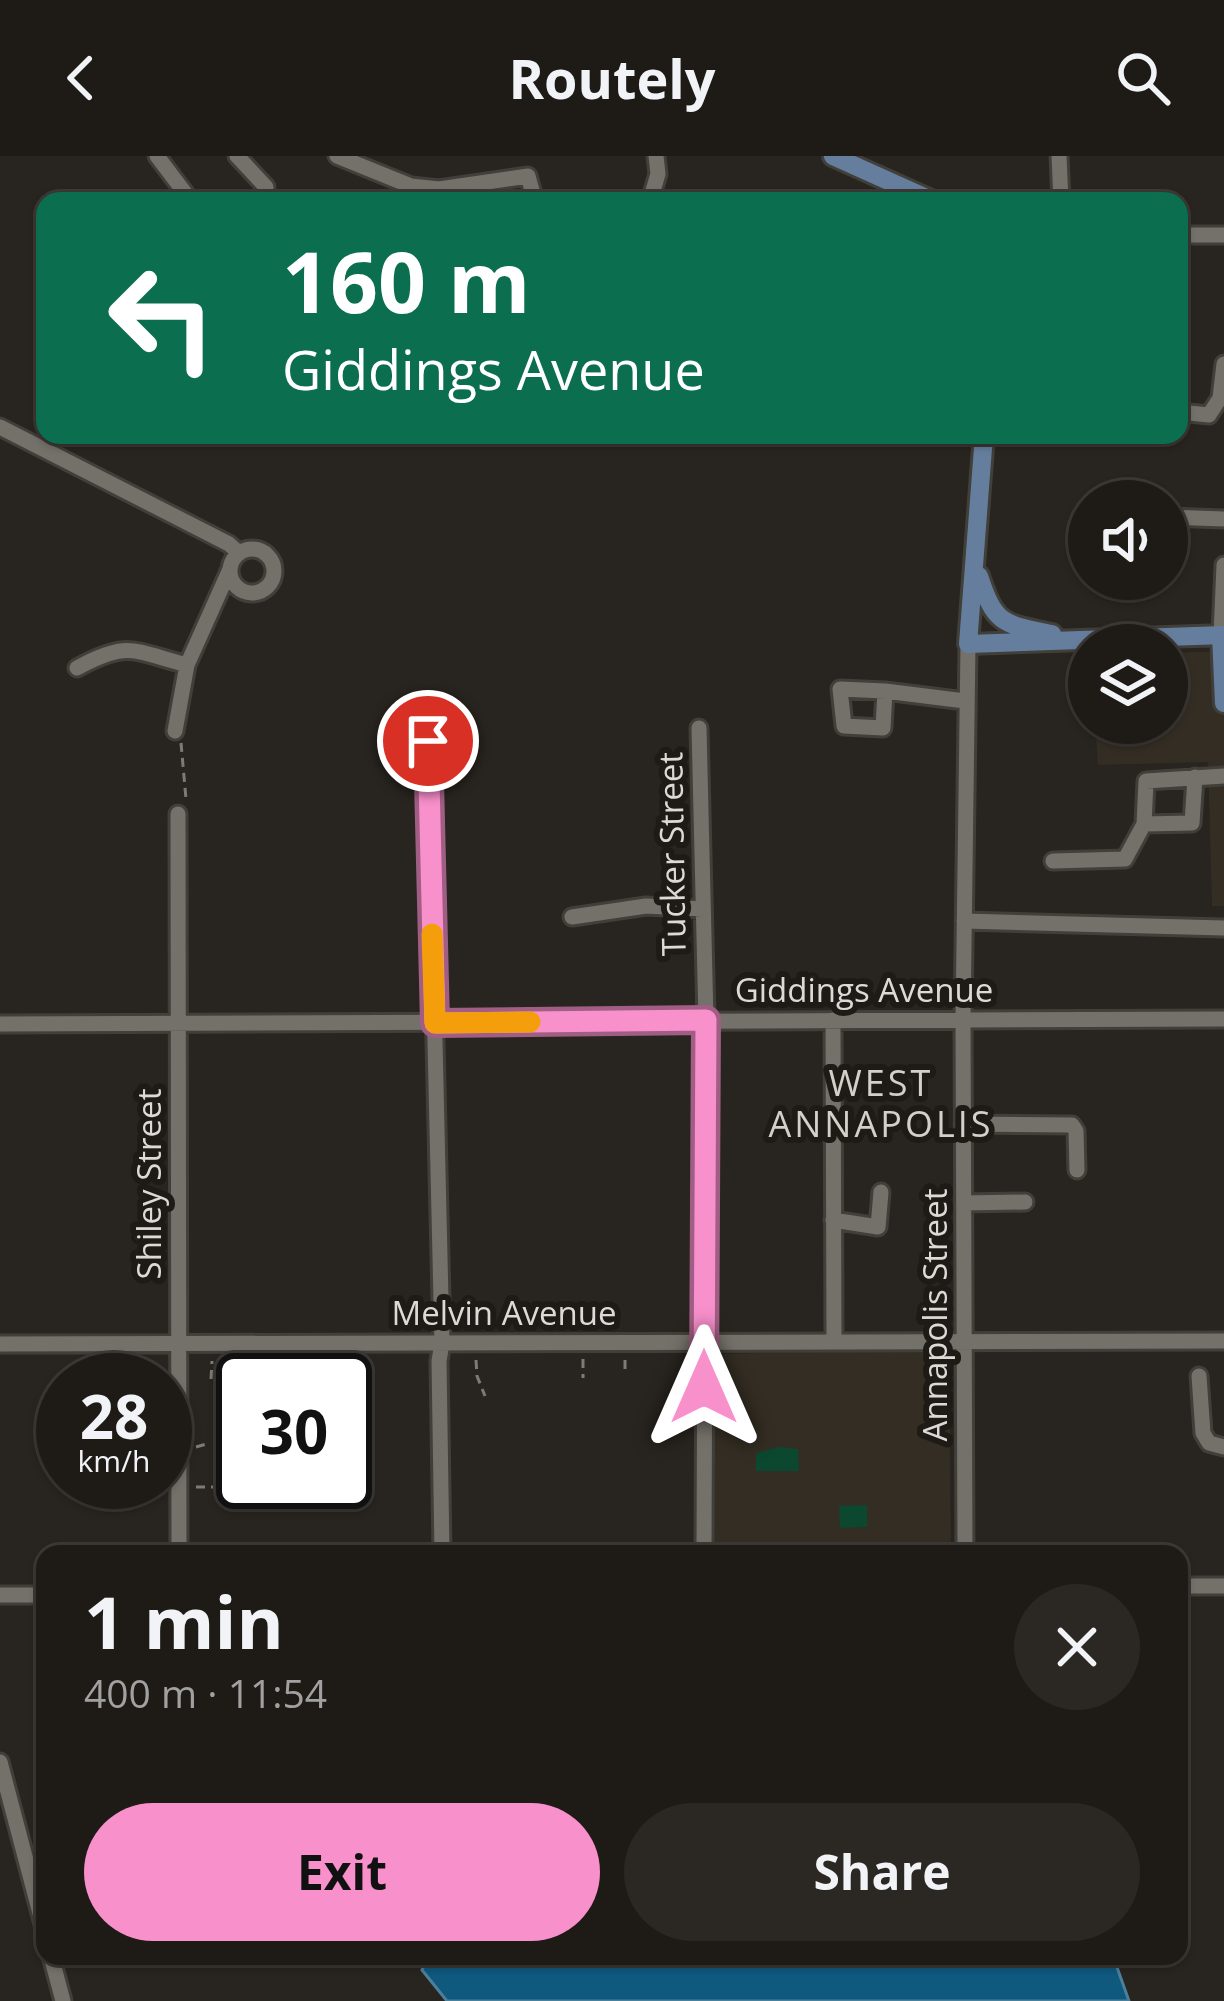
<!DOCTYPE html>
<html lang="en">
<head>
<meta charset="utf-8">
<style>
	:root { --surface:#1e1b17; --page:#2b2824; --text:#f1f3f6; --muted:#a1a1a1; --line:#3c3936; --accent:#f890cb }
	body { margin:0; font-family:"Open Sans",sans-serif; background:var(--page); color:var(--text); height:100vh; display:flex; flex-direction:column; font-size:45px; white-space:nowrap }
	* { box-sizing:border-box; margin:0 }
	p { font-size:39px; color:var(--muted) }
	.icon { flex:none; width:66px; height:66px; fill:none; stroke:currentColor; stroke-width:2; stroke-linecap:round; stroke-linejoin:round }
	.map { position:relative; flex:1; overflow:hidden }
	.panel { position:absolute; left:36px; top:1389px; width:1152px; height:420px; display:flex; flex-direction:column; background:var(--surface); border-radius:24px; box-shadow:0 3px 9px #0004,0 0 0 3px var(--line) }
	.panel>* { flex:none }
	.banner { position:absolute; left:36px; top:36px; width:1152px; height:252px; border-radius:24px; box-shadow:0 3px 9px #0004,0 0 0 3px var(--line); background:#0b6e4f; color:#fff; overflow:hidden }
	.tools { position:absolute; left:1068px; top:324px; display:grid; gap:24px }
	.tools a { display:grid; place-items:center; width:120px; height:120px; border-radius:50%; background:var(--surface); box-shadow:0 3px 9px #0004,0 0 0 3px var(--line); font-size:60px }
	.speed { position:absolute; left:36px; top:1197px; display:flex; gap:24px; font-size:60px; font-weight:700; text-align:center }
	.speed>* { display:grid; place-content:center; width:156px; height:156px; border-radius:50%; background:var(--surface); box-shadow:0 3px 9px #0004,0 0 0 3px var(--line); line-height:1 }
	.speed small { font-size:30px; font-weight:400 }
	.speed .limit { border:6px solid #111; border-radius:18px; background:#fff; color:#111 }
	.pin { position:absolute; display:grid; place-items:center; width:102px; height:102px; color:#fff; margin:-51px; border:6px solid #fff; border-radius:50%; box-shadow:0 3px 12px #0007 }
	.me { position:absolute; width:132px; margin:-66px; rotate:0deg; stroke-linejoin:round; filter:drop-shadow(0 0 9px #0008) }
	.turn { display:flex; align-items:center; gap:42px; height:252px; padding:0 48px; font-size:54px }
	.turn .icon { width:156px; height:156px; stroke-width:2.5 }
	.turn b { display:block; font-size:84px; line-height:102px }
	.round { display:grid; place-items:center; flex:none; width:126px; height:126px; border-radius:63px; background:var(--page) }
	.headline { display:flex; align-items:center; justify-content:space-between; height:204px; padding:0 48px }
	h1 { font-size:72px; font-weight:700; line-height:90px }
	.action { display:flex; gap:24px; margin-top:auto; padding:24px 48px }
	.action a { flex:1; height:138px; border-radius:72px; background:var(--accent); color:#111; font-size:48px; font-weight:700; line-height:138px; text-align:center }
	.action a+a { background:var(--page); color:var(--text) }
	header { display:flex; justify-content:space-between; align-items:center; height:156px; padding:0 48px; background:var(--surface); font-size:54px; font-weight:700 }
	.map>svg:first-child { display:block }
	.built { fill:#332d23 }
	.green { fill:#0c472f }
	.water { fill:#0f587e; stroke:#4c7f99; stroke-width:3 }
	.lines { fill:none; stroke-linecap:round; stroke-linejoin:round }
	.minor-casing { stroke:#413f3a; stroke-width:21 }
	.major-casing { stroke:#413f3a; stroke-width:24 }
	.path { stroke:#7e7b77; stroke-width:3; stroke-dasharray:9 6; stroke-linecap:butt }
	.minor { stroke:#74706a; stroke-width:15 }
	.major { stroke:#667e9e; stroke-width:18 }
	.route-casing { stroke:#a15e84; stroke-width:30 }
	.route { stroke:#f890cb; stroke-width:21 }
	.slow { stroke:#f59e0b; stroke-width:21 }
	.labels { text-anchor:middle; stroke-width:12; stroke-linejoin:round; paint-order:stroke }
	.street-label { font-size:33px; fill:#dcdad7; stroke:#1e1b16 }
	.neighbourhood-label { font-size:36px; letter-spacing:3px; fill:#d4cfc9; stroke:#1e1b16 }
</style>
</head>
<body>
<header><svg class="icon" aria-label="back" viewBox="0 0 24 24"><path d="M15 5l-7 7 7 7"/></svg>Routely<svg class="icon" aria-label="search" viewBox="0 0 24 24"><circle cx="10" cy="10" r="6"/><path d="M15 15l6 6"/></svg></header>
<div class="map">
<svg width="1224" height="1845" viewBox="0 0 1224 1845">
	<rect width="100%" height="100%" fill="#28241f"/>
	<path class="built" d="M1224,495V750H1212L1208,606L1098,609L1095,567H1167V497Z
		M949,1193L951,1398H711L713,1198Z"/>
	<path class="green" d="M780,1291L798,1293L799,1315H756V1297Z
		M867,1349V1371L840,1372L839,1350Z"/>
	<path class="water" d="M428,1800H1113L1129,1845H447L422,1814Z"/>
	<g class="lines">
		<defs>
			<path id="minor" d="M157,0L191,45
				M237,0L266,31
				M337,0L411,30L439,33L528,20L535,45
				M1059,0L1061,45
				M650,45L658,18L656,0
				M1179,79H1224
				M1179,256L1209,259L1220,242L1224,208
				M0,271L229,388L239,397
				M1167,361L1224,363
				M230 415a22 22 0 1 1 44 0a22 22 0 1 1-44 0Z
				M1085,411L1084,363H1089
				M1221,479L1224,409
				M77,512C128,484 133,495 187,509
				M885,535L840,533L844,570L883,572L885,535L965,545
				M699,572L706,864L704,1398
				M175,575L187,509L230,413
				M428,585L442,1187L439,1205L442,1398
				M178,658L179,1398
				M1144,668L1192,667L1195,621
				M1053,705L1125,703L1144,668L1146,625L1224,620
				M572,761L646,750L703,753
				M964,765L1224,772
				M833,864L834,1186
				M0,868L1224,863
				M963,968L1072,969L1076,975L1077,1014
				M964,1047L1025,1046
				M833,1064L878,1071L881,1036
				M0,1188L1224,1185
				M1199,1220L1203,1277L1209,1287L1224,1291
				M965,1398L963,865L968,488
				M1179,1430H1224
				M0,1439H45
				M0,1606L45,1776
				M51,1800L63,1845"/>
			<path id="major" d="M833,0L933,45
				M984,279L968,488L1224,479
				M979,420C995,469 1003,468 1052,478
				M1221,479L1224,547"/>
		</defs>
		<use href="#minor" class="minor-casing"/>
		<use href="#major" class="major-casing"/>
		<path class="path" d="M181,587L186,643
			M583,1203V1222
			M476,1204L477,1220L485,1240
			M625,1204V1219
			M237,1216H247V1223
			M272,1222V1205
			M211,1223L212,1205
			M196,1291L210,1287
			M196,1331H214
			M346,1387L347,1398
			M196,1388H212
			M493,1393L494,1398
			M901,1800V1802"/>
		<use href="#minor" class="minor"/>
		<use href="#major" class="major"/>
	</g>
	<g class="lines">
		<defs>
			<path id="route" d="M428,585L435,867L706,864L704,1231"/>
		</defs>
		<use href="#route" class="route-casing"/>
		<use href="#route" class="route"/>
		<path class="slow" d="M432,778L435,867L530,866"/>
	</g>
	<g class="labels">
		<g class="street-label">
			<text transform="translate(672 698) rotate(-91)" y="12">Tucker Street</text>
			<text x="864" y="846">Giddings Avenue</text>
			<text transform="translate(149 1028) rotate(-90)" y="12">Shiley Street</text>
			<text x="504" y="1169">Melvin Avenue</text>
			<text transform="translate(935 1159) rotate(-90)" y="12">Annapolis Street</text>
		</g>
		<g class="neighbourhood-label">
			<text x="881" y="940">WEST<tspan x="881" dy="41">ANNAPOLIS</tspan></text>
		</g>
	</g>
</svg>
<div class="tools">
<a><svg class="icon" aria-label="sound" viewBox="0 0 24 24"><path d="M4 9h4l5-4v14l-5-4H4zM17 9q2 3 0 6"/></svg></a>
<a><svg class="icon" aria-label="layers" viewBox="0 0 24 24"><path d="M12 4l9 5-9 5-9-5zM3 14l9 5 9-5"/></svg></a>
</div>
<div class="speed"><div>28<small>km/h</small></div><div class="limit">30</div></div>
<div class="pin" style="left:428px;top:585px;background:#d93025"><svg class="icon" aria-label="arrive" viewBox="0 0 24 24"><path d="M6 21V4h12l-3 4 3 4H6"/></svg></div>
<svg class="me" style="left:704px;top:1231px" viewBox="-20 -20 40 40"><path d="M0-17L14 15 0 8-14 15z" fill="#f890cb" stroke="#fff" stroke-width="4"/></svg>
<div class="banner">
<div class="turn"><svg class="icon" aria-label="left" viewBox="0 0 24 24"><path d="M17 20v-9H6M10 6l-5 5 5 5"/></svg><div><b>160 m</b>Giddings Avenue</div></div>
</div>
<section class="panel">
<div class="headline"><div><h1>1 min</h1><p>400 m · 11:54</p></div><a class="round"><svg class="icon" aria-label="close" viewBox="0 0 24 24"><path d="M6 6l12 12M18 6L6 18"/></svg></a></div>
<div class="action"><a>Exit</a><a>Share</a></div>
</section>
</div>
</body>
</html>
